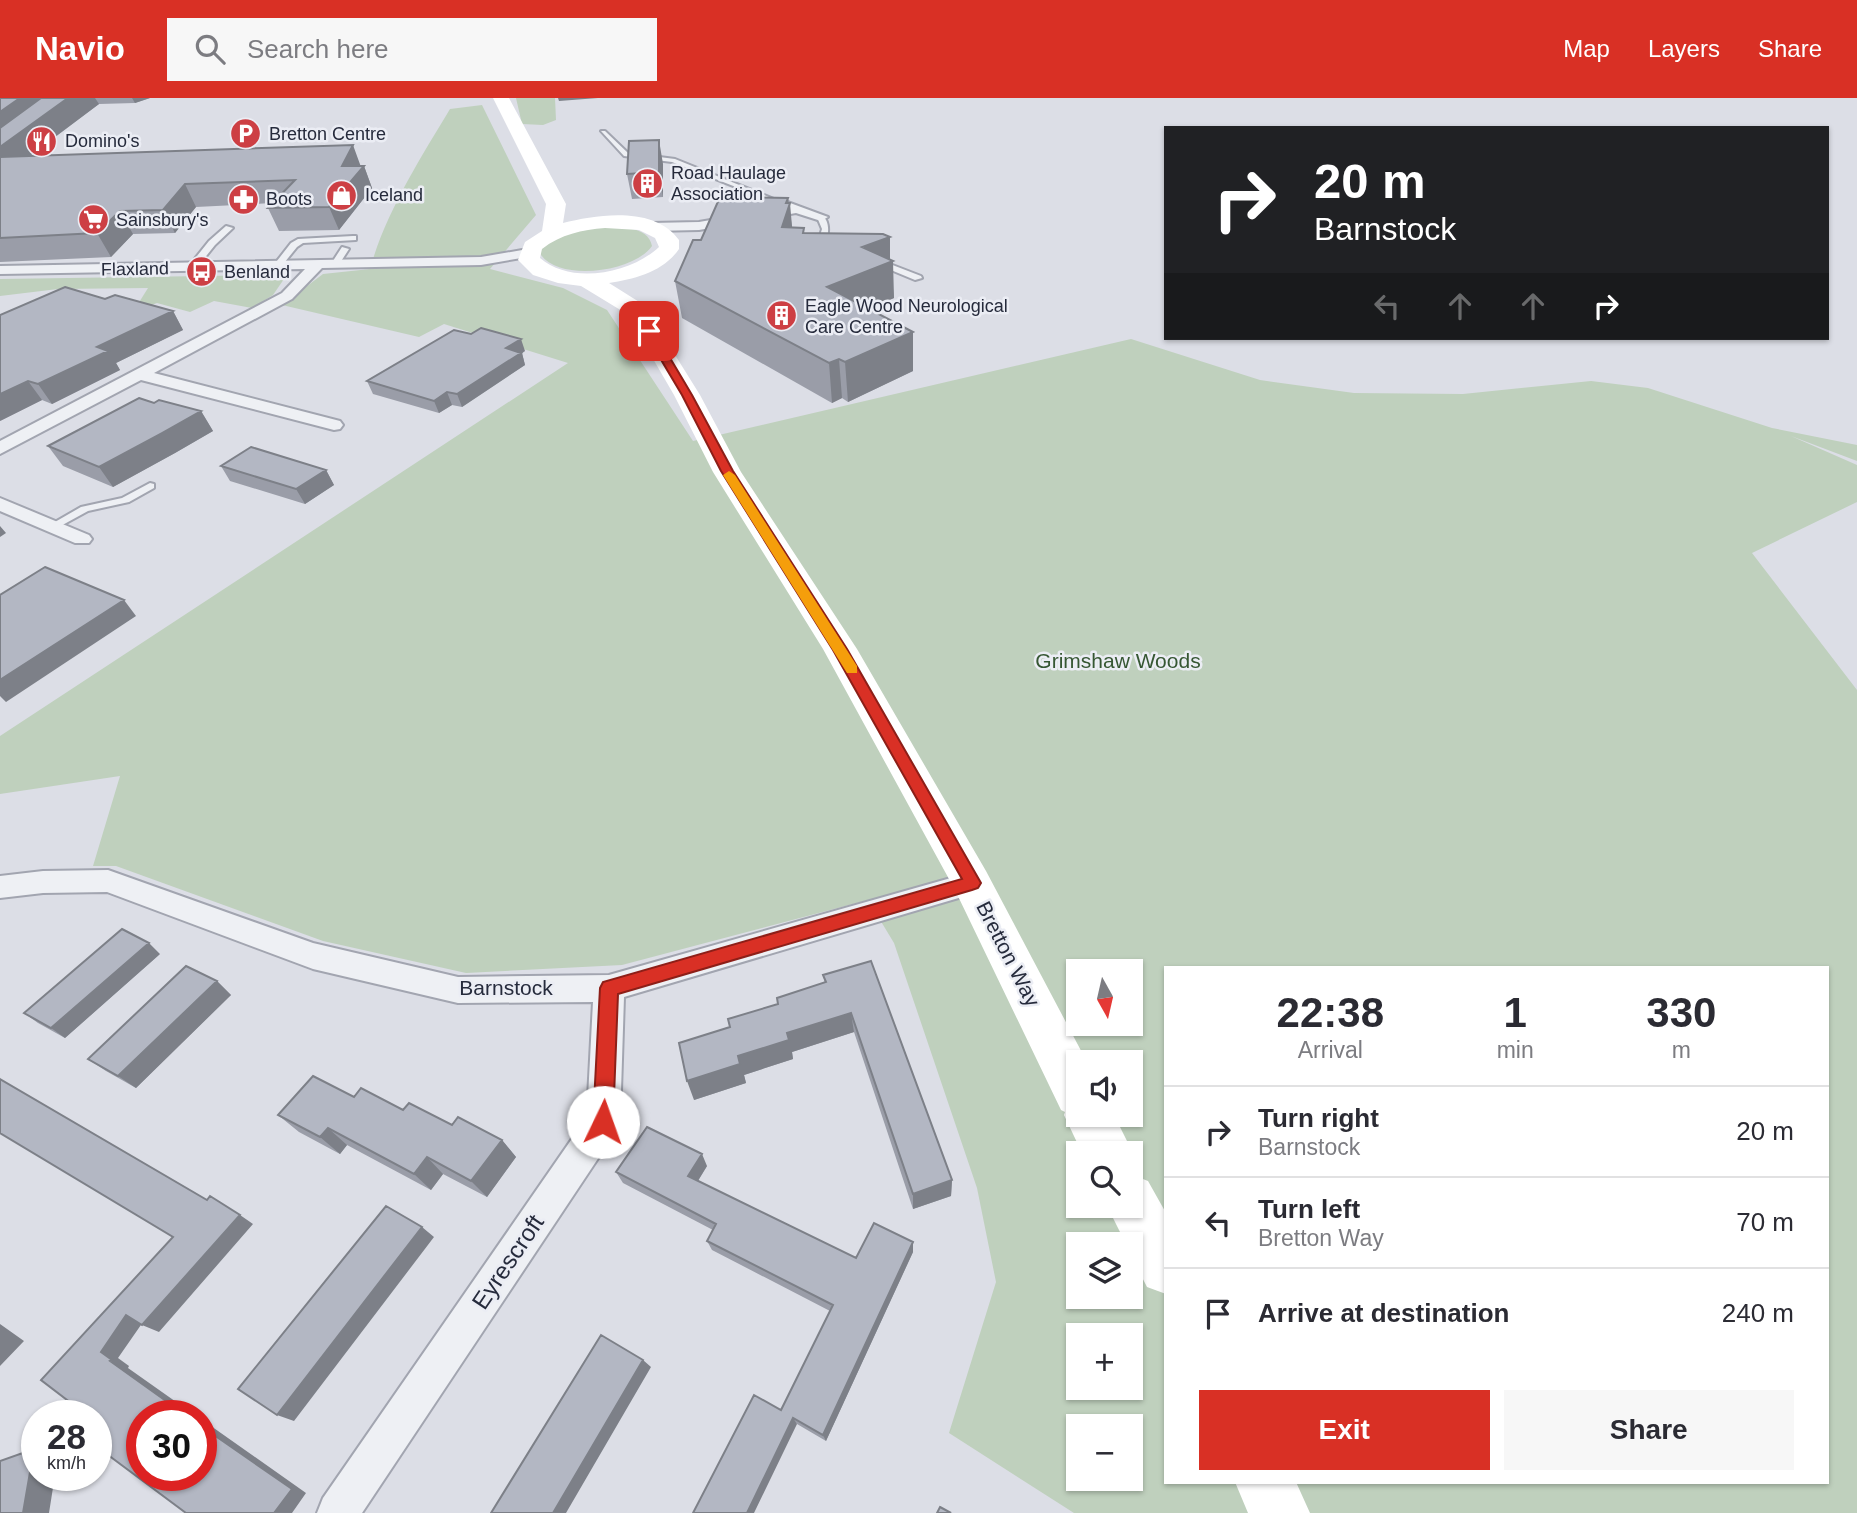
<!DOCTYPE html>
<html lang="en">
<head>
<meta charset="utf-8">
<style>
	:root { --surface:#fff; --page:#f7f7f7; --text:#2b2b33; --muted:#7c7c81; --line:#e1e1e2; --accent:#d93025 }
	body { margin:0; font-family:Helvetica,sans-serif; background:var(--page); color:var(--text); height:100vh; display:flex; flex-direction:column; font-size:26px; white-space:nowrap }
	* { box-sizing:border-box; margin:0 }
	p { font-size:23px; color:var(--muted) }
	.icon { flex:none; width:38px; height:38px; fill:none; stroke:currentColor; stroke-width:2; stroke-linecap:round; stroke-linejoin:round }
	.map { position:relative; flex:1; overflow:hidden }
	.sheet { position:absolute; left:1164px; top:868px; width:665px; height:518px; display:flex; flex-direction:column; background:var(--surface); border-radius:0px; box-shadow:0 2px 5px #0004 }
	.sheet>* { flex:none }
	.guide { position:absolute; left:1164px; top:28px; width:665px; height:214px; border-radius:0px; box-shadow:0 2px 5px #0004; background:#202124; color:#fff; overflow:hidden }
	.needle { width:46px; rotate:172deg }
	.tools { position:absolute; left:1066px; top:861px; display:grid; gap:14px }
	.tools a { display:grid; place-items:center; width:77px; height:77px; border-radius:0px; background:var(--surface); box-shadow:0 2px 5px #0004; font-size:35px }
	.speed { position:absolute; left:21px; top:1302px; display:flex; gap:14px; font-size:35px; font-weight:700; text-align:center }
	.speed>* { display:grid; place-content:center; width:91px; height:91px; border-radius:50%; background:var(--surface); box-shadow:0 2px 5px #0004; line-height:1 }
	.speed small { font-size:18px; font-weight:400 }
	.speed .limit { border:10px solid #d22; background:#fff; color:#111 }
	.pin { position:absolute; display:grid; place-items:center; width:60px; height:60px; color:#fff; margin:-30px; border-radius:14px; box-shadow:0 4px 10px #0006 }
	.me { position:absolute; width:77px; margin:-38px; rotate:3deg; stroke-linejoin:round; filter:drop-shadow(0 0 5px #0008) }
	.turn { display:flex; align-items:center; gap:24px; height:147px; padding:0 35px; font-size:32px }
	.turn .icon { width:91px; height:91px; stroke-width:2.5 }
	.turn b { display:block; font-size:49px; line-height:60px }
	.lanes { display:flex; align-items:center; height:66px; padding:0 35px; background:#0003; justify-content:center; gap:35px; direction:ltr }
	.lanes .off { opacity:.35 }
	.eta { display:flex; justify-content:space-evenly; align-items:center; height:119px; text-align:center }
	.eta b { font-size:42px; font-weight:600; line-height:49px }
	.cta { display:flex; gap:14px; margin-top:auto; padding:14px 35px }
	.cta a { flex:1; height:80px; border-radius:0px; background:var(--accent); color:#fff; font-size:28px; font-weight:600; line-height:80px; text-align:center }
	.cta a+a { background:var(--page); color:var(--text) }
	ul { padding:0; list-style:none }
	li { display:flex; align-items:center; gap:21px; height:91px; padding:0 35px; border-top:2px solid var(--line) }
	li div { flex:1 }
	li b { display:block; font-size:26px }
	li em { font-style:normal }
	header { display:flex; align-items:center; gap:42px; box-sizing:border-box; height:98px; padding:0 35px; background:var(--accent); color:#fff }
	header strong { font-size:33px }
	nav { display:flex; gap:38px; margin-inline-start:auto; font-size:24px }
	.search { width:490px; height:63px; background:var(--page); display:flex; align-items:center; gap:18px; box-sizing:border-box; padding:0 24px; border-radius:0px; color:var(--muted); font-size:26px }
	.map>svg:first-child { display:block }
	.green { fill:#bfd0bd; fill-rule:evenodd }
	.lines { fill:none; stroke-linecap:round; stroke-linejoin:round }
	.lane-casing { stroke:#a2a5b0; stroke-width:4 }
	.street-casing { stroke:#a2a5b0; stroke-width:4 }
	.lane { fill:#eef0f4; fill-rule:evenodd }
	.street { fill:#eef0f4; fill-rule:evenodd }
	.secondary { fill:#fff; fill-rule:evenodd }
	.wall { fill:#9a9da8 }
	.shaded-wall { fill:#7d8088 }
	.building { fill:#b3b7c3; stroke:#7d8088; stroke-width:2 }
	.route { fill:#d93025; stroke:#8d1f18; stroke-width:2 }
	.slow { fill:#f59e0b }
	.labels { text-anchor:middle; stroke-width:5; stroke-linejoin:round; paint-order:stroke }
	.far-poi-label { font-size:18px; fill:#262b3c; stroke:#ebedf4; text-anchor:start }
	.far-street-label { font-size:18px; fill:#262b3c; stroke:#ebedf4 }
	.park-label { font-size:21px; fill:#365733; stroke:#ebedf4 }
	.street-label { font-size:21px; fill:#262b3c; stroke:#ebedf4 }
	.near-street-label { font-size:24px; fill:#262b3c; stroke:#ebedf4 }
</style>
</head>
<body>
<header>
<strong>Navio</strong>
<div class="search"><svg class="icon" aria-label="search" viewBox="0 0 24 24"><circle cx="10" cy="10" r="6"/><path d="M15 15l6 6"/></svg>Search here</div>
<nav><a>Map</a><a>Layers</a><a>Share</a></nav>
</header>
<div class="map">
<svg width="1857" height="1415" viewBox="0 0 1857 1415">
	<rect width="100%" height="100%" fill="#dcdee6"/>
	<path class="green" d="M516,0H555L556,22L543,27L522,26Z
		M482,7L536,117L490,171L563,190L607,212L693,343L1131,241L1260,282L1354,295L1463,296L1591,283L1648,290L1772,330L1857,347V363L1791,338L1857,367V404L1752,455L1857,592V1415H1074L949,1335L996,1184L977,1090L894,845L868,802L622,867L466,875L323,843L116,768H93L120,678L0,696V638L568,265L444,226L419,239L282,207L323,176L370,171C386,114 420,61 450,11ZM1166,870H1827V1384H1166ZM1078,873H1130V926H1078ZM1078,964H1130V1017H1078ZM1078,1055H1130V1108H1078ZM1078,1146H1130V1199H1078ZM1078,1237H1130V1290H1078ZM1078,1328H1130V1381H1078Z
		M603,128C619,130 648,127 652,148C634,174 561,184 541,157V151L557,138Z
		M274,177L284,181L273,197L252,210L214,203L190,214L157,205L133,214L148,190L58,191L0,198V181Z"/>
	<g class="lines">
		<defs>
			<path id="lane" d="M601,33H605L628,55L675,61L774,101L769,102L672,64L624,58Z
				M821,117C829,121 829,132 827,140L836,143V147L819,141L822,131L817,119Z
				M226,128L233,130L215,147L195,172H189V168L209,143Z
				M353,138H356V142L303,145L297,149L280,170L273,168L291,145L298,141Z
				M342,149L349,151L338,168H332L331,166Z
				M877,161L921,178L922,180L915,182L874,165V161Z
				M150,385L154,386V390L129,404L88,413L57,430H49L48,428L81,409L122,400Z"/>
			<path id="street" d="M782,102L828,119L821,123L796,115L699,132L651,133L644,129L651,125L699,124L780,110L775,106Z
				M528,151L533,152V158L481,167L322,170L292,201L154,275L340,323L343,327L340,331L334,332L141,282L0,356V343L282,195L305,171L0,176V168L481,159Z
				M0,400L89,437L92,441L89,445H75L0,413Z
				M108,772L313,845L458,879L609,877L972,774L982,777L986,785L982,793L972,796L624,899L620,1024L615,1035L362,1415H317L323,1400L587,1019L593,904L458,905L313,871L107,794L43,795L0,800V778L43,773Z"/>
		</defs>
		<use href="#lane" class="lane-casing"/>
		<use href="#street" class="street-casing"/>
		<use href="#lane" class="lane"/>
		<use href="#street" class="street"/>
		<path class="secondary" d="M493,0H509L566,106L563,125C598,116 655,108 679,142V151C663,174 635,181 609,185L644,207L647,212L700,297L741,374L857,551L986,773L1087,964H1078V1017H1114L1133,1055L1130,1060V1055H1082L1064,1017L1065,1014L1061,1012L955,792L823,551L713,374L674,297L627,216L581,188L558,185L533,177L518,162L525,144L542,133L546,106ZM605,130L639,132L655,140L659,149C630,176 571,187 540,160L542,151C561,136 582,132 605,130Z
			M1130,1076L1148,1083L1166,1115V1196L1147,1189L1130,1156V1146H1126L1107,1108H1130Z
			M1235,1384H1296L1310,1415H1248Z"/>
	</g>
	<path class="wall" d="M0,0H150L135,5L99,6L30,58L364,68L372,90L339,132L279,133L268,110L273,105L196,109L175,135L133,136L111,159L0,164Z
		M663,66V99L632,101L627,76Z
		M788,100L792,129L805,135L890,139V162L894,200L868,211L913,234V273L848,304L842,300L832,305L682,220L675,183L701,142Z
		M65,189L105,201L173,213L183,232L116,265L120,272L52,306L42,302L0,323Z
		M525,253L522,255L525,267L462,309L452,307L439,315L373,296L367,283Z
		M154,305L201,313L213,333L175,355L113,389L63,368L48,348Z
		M221,368L326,372L334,387L305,406L230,383Z
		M160,856L65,940L38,925L24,915Z
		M871,863L952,1082L951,1098L913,1111L854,934L792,954L793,961L744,977L746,985L694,1002L730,929L825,885L823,877Z
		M217,883L231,897L136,990L106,973L88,961Z
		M354,999L403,1012L452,1027L502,1042L516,1059L487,1099L443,1076L431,1092L347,1047L340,1056L299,1034L278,1017Z
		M707,1068L698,1083L856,1160L913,1144V1154L826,1343L797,1326L781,1312L830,1213L712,1152L707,1143L713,1132L623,1085L616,1074Z"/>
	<path class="shaded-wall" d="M20,0H59L0,44V14Z
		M68,0H95L99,6L0,80V49Z
		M132,0H150L135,5Z
		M558,0H598L559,3Z
		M659,42L663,66V99L659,74Z
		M353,47L361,69L364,68L372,90L339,132L329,109L342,68Z
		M185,86L196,109L175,135L163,112Z
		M788,100L789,109L790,105L793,140L782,129Z
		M120,113L133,136L111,159L97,135Z
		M890,139V164L893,163L894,200L830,227L827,189L862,149Z
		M173,213L183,232L116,265L120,272L52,306L38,286L97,249Z
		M913,234V273L848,304L845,264Z
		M521,241L525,253L522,255L525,267L462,309L457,296L506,250Z
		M839,261L842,300L832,305L829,265Z
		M28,283L42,302L0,323V296Z
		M447,294L452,307L439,315L434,303Z
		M201,313L213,333L175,355L113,389L99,369Z
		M326,372L334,387L305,406L296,391Z
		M0,428L6,435L0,439Z
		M124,502L136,518L6,604L0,598V582Z
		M149,845L160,856L65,940L51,930Z
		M217,883L231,897L136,990L118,978Z
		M851,915L854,934L792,954L793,961L744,977L746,985L694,1002L687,983L738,958L787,935Z
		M328,1030L347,1047L340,1056L320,1039Z
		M502,1042L516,1059L487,1099L471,1083Z
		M702,1056L707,1068L694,1089L688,1078Z
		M427,1059L443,1076L431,1092L414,1076Z
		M952,1082L951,1098L913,1111V1096Z
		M240,1117L253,1126L159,1234L142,1227Z
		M422,1129L434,1139L294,1323L277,1317Z
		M913,1144V1154L826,1343L823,1337Z
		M126,1217L143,1224L118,1260L129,1268L128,1270L196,1318H187L110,1263L101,1254Z
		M0,1226L24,1243L0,1268Z
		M643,1262L651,1269L566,1415H553Z
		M793,1320L797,1326L754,1415H747Z
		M201,1321L306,1395L292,1415H274L201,1328Z
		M34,1351H37V1377H55L49,1415H23Z"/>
	<path class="building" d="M0,0H20L0,14Z
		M41,0H68L0,49V30Z
		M659,42V74L627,76L629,43Z
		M353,47L342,68H364L329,109L268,110L295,82L185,86L163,112L120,113L97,135L0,140V59Z
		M720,99L788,100L786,105H790L782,129L804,130L803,135L883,136L890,139L862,149L893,163L827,189L913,234L845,264L839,261L829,265L675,183L693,142H701Z
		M65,189L105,201L115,197L173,213L97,249L108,253L38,286L28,283L0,296V217Z
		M481,230L521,241L506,250L521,255L457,296L447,294L434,303L367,283L454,232L471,236Z
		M139,300L154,305L159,302L201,313L162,335L99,369L48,348Z
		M251,349L326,372L296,391L221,368Z
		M45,469L124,502L0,582V497Z
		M122,831L149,845L51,930L24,915Z
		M871,863L952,1082L913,1096L851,915L787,935L789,942L738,958L740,966L687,983L679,945L730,929L728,921L778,906L777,900L826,884L823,877Z
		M186,868L217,883L118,978L88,961Z
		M313,978L354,999L361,990L403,1012L409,1005L452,1027L458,1019L502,1042L471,1083L427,1059L414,1076L328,1030L320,1039L278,1017Z
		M0,981L207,1102L210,1098L240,1117L142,1227L126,1217L101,1254L112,1262L110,1263L187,1318H142V1377H201V1328L292,1391L274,1415H186L96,1348V1332L104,1329L96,1324V1318H88L41,1282L173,1139L0,1035Z
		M647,1029L702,1056L688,1078L856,1160L874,1125L913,1144L823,1337L793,1320L747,1415H693L754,1297L781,1312L833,1207L707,1143L716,1126L616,1074Z
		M386,1108L422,1129L277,1317L238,1291Z
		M601,1237L643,1262L553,1415H491Z
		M34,1351L23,1415H0V1363Z
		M940,1409L951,1415H937Z"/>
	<path class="route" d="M649,230L654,233L692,297L733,373L847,551L981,785L978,790L972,792L618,896L613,1024L610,1031L603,1034L596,1031L593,1024L600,890L603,884L962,781L833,552L721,373L682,297L644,233Z"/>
	<path class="slow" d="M729,373L735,377L857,568V575H847L723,377Z"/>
	<defs>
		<symbol id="parking-disc" viewBox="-11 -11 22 22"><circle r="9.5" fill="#cd3f44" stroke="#ebedf4"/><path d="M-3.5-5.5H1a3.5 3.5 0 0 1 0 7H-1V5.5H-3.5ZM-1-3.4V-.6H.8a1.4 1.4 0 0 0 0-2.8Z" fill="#fff"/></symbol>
		<symbol id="restaurant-disc" viewBox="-11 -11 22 22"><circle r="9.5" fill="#cd3f44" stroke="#ebedf4"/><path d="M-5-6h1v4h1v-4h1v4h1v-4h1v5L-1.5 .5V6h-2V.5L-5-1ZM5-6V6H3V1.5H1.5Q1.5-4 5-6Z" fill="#fff"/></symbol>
		<symbol id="building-disc" viewBox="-11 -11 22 22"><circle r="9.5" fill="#cd3f44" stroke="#ebedf4"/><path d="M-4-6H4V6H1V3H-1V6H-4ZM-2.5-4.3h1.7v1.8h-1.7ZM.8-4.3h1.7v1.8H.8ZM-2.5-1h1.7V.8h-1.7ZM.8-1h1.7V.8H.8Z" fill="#fff"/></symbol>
		<symbol id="shop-disc" viewBox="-11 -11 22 22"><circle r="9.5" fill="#cd3f44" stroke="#ebedf4"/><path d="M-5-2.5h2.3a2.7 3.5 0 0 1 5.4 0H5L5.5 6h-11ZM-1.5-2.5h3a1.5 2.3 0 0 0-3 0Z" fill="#fff"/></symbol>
		<symbol id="pharmacy-disc" viewBox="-11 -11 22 22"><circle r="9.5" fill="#cd3f44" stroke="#ebedf4"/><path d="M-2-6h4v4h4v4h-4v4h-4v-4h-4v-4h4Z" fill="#fff"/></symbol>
		<symbol id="supermarket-disc" viewBox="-11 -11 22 22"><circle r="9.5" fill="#cd3f44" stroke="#ebedf4"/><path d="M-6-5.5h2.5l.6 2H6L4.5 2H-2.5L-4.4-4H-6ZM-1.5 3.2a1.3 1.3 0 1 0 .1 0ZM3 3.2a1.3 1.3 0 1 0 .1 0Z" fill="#fff"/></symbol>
		<symbol id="bus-disc" viewBox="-11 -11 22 22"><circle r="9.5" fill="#cd3f44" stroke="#ebedf4"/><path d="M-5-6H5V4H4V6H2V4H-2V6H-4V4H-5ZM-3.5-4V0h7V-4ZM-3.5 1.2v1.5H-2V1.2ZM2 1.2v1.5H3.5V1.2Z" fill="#fff"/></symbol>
	</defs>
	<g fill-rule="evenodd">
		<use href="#parking-disc" x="228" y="18" width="35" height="35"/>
		<use href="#restaurant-disc" x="24" y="26" width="35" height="35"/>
		<use href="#building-disc" x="630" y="68" width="35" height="35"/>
		<use href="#shop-disc" x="324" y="80" width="35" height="35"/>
		<use href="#pharmacy-disc" x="226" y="84" width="35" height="35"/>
		<use href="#supermarket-disc" x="76" y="104" width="35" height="35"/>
		<use href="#bus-disc" x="184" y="156" width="35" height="35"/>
		<use href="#building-disc" x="764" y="200" width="35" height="35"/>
	</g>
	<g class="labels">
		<g class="far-poi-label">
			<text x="269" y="42">Bretton Centre</text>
			<text x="65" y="49">Domino's</text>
			<text x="671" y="81">Road Haulage<tspan x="671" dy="21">Association</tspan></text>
			<text x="365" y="103">Iceland</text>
			<text x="266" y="107">Boots</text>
			<text x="116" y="128">Sainsbury's</text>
			<text x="224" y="180">Benland</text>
			<text x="805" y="214">Eagle Wood Neurological<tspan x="805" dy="21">Care Centre</tspan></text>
		</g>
		<g class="far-street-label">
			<text transform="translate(135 171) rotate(-1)" y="6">Flaxland</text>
		</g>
		<g class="park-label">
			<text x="1118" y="570">Grimshaw Woods</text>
		</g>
		<g class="street-label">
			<text transform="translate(1008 856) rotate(63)" y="7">Bretton Way</text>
			<text x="506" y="897">Barnstock</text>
		</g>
		<g class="near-street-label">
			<text transform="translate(508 1164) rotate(-56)" y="8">Eyrescroft</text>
		</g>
	</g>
</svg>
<div class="tools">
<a><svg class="needle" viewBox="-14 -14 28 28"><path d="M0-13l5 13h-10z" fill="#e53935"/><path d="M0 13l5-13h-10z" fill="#7c7c81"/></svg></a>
<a><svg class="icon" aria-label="sound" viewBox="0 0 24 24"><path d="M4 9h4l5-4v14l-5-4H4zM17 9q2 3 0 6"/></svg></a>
<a><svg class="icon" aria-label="search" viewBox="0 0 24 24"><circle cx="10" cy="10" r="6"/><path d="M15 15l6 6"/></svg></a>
<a><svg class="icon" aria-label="layers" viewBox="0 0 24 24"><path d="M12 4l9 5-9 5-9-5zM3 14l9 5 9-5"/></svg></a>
<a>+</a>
<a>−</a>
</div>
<div class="speed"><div>28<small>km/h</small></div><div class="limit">30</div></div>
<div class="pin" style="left:649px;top:233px;background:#d93025"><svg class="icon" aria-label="arrive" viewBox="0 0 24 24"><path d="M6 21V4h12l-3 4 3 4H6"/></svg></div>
<svg class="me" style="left:603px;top:1024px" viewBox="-20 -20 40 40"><circle r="19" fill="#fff"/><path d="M0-13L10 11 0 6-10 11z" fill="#d93025"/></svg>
<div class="guide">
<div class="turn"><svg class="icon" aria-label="right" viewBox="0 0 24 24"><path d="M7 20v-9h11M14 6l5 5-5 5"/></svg><div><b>20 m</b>Barnstock</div></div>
<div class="lanes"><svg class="icon off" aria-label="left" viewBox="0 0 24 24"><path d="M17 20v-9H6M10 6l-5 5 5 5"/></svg><svg class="icon off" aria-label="ahead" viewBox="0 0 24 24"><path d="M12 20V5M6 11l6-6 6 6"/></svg><svg class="icon off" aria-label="ahead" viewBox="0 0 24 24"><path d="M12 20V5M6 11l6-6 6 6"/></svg><svg class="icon" aria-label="right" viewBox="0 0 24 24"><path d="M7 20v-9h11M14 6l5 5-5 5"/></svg></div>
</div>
<section class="sheet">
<div class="eta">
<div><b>22:38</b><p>Arrival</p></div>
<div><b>1</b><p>min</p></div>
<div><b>330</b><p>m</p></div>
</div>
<ul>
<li><svg class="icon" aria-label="right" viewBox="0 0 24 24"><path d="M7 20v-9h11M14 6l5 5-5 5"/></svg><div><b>Turn right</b><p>Barnstock</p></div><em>20 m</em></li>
<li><svg class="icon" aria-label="left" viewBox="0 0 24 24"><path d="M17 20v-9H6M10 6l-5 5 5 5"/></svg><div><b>Turn left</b><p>Bretton Way</p></div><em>70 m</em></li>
<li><svg class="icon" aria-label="arrive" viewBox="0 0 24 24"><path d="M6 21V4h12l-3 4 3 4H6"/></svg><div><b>Arrive at destination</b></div><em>240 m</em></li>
</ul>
<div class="cta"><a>Exit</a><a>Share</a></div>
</section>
</div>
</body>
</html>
